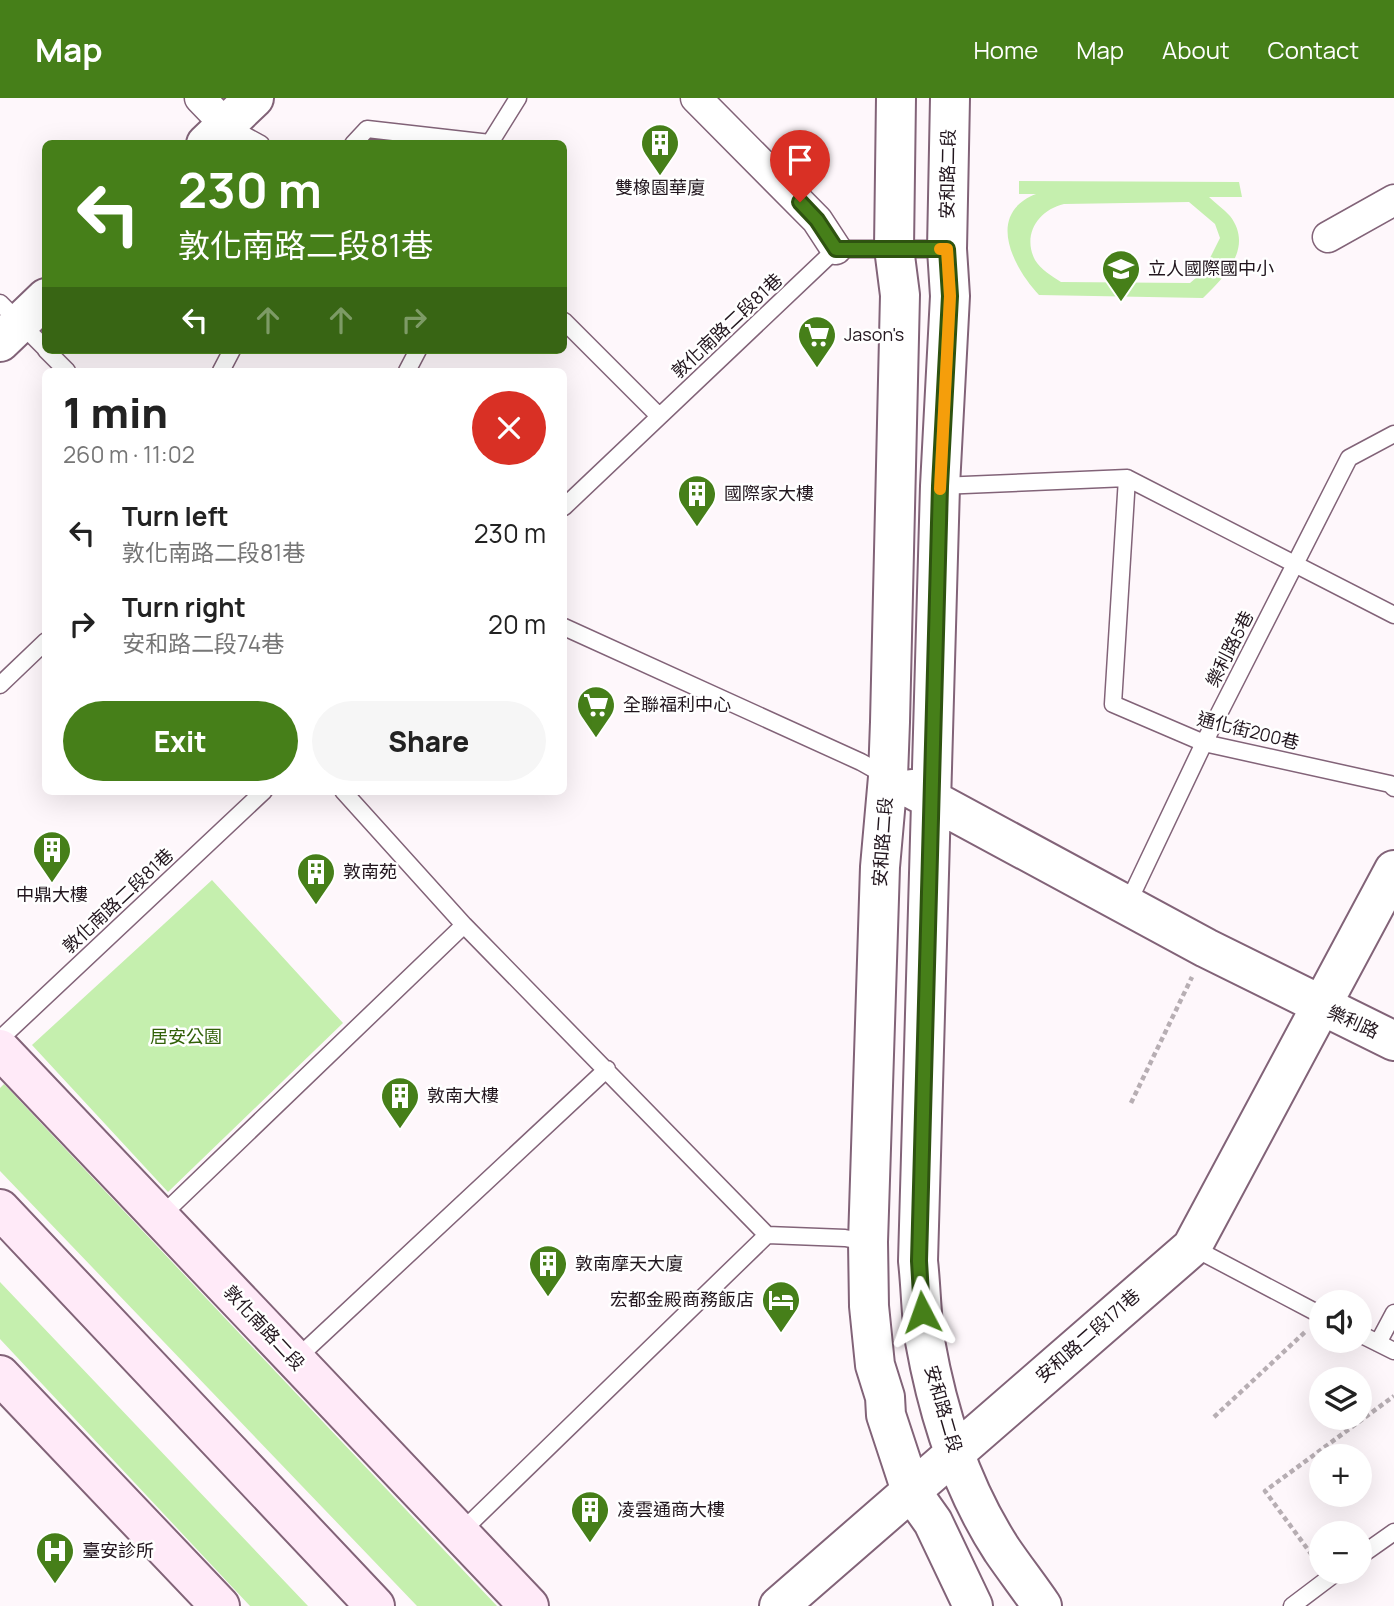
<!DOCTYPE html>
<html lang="en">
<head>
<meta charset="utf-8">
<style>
	:root { --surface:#fff; --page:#f6f6f6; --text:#222; --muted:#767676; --accent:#467f19 }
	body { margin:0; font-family:Manrope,"Noto Sans TC",sans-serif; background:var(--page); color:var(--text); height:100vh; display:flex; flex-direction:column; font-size:26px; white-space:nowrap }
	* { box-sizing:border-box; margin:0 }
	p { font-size:23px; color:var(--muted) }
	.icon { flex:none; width:38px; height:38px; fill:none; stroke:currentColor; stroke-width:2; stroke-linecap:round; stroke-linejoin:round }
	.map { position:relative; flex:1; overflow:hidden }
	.drawer { position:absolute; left:42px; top:270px; width:525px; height:427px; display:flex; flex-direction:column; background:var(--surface); border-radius:10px; box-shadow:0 7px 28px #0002 }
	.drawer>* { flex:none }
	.guide { position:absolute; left:42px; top:42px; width:525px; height:214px; border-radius:10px; box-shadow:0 7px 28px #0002; background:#467f19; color:#fff; overflow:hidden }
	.tools { position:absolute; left:1309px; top:1192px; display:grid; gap:14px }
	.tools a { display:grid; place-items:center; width:63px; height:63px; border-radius:50%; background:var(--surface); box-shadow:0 7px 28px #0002; font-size:35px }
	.pin { position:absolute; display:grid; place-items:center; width:60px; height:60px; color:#fff; margin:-72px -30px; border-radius:50% 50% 50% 0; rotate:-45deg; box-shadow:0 0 7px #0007 }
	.pin .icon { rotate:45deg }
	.me { position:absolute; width:77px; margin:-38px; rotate:356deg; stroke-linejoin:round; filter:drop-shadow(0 0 5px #0008) }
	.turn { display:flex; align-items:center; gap:24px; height:147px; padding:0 21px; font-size:32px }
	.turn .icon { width:91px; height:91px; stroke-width:2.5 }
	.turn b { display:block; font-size:49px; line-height:60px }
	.lanes { display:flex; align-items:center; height:66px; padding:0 21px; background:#0003; justify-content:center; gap:35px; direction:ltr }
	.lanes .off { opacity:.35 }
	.round { display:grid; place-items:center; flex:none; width:74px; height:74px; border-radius:37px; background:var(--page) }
	.summary { display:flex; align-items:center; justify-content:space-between; height:119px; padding:0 21px }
	h1 { font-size:42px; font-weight:800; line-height:52px }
	.action { display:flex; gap:14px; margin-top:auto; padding:14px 21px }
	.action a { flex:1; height:80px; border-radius:42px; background:var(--accent); color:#fff; font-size:28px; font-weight:800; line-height:80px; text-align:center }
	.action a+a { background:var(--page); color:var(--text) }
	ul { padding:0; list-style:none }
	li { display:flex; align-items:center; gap:21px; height:91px; padding:0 21px }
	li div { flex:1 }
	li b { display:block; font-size:26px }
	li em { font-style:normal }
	header { display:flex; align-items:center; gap:42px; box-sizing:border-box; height:98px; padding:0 35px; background:var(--accent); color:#fff }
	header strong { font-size:33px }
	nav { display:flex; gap:38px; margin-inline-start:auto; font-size:24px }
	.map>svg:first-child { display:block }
	.green { fill:#c5efae; fill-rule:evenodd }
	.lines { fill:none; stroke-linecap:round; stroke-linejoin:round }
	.service-casing { stroke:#826378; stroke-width:19 }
	.minor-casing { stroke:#826378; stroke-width:33 }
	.tertiary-casing { stroke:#826378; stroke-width:42 }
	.secondary-casing { stroke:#826378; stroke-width:42 }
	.path { stroke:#b7aeb3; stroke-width:4.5; stroke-dasharray:5 3.5; stroke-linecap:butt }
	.service { stroke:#fff; stroke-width:16 }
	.minor { stroke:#fff; stroke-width:30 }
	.tertiary { stroke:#fff; stroke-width:38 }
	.secondary { stroke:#ffeaf8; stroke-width:38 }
	.route-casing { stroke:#2e5310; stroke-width:18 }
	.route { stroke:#467f19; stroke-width:12 }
	.slow { stroke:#f59e0b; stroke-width:12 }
	.labels { text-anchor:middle; stroke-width:5; stroke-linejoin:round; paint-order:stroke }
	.street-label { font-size:18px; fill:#22161e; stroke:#fff }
	.poi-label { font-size:18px; fill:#22161e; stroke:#fff; text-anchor:start }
	.park-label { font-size:18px; fill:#316007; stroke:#fff }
</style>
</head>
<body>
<header>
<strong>Map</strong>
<nav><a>Home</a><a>Map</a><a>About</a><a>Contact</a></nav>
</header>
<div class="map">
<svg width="1394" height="1508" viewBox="0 0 1394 1508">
	<rect width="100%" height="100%" fill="#fef7fb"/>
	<path class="green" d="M1019,83L1239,84L1242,99H1209C1215,105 1224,111 1230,118C1254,149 1225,179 1203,200L1039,197C1013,169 985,116 1036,96H1019ZM1189,104L1215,126L1220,140L1203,174L1190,185L1061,184C1052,178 1041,172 1035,162C1022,137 1038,112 1064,106Z
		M212,782L343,925L168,1094L32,947Z
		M4,986L442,1450L497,1508H417L0,1073V990Z
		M0,1184L308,1508H250L0,1241Z"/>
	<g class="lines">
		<defs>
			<path id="service" d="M226,27L261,46
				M353,46L367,31L490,45L518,0
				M0,205L46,251
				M564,223L659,318
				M46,252L67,273
				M221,273L232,252
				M407,273L418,252
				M1127,380L1113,606L1204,645L1390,686L1394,690
				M940,388L1127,380L1394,517
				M564,409L836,151H947
				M564,529L861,664L886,678
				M0,587L46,543
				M343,693L464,827L767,1137L845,1140L867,1144
				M1127,807L1204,645L1349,360L1394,336
				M0,941L264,693
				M160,1119L464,827
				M1192,1149L1321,1217
				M1360,1236L1394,1253
				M1378,1245L1394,1215
				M295,1262L607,971
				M460,1435L767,1137
				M1360,1458L1394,1434
				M1292,1508L1337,1474"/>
			<path id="minor" d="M200,0L226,27
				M696,0L817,122L836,151
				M1328,139L1394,102"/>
			<path id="tertiary" d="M896,0L894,150L900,197L890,624L888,679L880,769L868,1144L869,1208L875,1267L885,1299L886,1317L911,1393L933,1424L973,1508
				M950,0L947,151L950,198L940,388L918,1163C921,1189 921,1217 925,1243C938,1316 961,1389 1002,1452C1015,1471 1029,1489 1042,1508
				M206,46L254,0
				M0,244L46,200
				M912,691L1206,850L1394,943
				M779,1508L1192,1149L1394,772"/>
			<path id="secondary" d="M0,951L529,1508
				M0,1111L375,1508
				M0,1277L220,1508"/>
		</defs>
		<use href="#service" class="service-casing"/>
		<use href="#minor" class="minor-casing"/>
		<use href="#tertiary" class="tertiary-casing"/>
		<use href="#secondary" class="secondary-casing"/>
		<path class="path" d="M1131,1005L1192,879
			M1214,1319L1305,1234
			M1317,1464L1265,1393L1394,1298"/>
		<use href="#service" class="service"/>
		<use href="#minor" class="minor"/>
		<use href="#tertiary" class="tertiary"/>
		<use href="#secondary" class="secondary"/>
	</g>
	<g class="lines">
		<defs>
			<path id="route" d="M800,104L817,122L836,151H947L950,198L940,388L919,1163L922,1214"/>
		</defs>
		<use href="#route" class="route-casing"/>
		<use href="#route" class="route"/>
		<path class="slow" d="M940,391L950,198L947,151H940"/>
	</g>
	<defs>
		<symbol id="building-pin" viewBox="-11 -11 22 30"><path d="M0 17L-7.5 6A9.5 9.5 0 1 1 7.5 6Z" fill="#467f19" stroke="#fff"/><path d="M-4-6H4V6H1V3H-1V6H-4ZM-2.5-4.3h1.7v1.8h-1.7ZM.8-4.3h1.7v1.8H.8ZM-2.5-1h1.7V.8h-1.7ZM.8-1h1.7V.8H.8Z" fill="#fff"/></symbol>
		<symbol id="school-pin" viewBox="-11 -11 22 30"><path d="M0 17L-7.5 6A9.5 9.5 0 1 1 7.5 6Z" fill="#467f19" stroke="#fff"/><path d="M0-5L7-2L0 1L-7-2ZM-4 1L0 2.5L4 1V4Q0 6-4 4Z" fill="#fff"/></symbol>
		<symbol id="supermarket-pin" viewBox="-11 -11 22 30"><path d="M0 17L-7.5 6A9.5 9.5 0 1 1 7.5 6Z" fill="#467f19" stroke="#fff"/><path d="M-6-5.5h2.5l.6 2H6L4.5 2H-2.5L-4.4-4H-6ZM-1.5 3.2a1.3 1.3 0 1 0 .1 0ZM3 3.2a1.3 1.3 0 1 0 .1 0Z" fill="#fff"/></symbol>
		<symbol id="hotel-pin" viewBox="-11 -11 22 30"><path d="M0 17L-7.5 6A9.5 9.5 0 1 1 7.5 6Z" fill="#467f19" stroke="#fff"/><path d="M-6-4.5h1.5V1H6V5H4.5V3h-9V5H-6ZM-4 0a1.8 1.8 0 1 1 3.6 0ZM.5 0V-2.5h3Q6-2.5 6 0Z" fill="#fff"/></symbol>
		<symbol id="hospital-pin" viewBox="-11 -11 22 30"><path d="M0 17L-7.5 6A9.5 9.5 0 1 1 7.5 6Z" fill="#467f19" stroke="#fff"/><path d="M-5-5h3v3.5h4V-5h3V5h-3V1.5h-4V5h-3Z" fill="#fff"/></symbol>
	</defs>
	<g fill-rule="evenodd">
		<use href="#building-pin" x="638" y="23" width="44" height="60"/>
		<use href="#school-pin" x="1099" y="149" width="44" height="60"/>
		<use href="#supermarket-pin" x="795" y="215" width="44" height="60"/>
		<use href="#building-pin" x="675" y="374" width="44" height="60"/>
		<use href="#supermarket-pin" x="574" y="585" width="44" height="60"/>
		<use href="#building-pin" x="30" y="730" width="44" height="60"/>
		<use href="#building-pin" x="294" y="752" width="44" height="60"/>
		<use href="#building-pin" x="378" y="976" width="44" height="60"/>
		<use href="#building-pin" x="526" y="1144" width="44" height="60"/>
		<use href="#hotel-pin" x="759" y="1180" width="44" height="60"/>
		<use href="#building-pin" x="568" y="1390" width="44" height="60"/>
		<use href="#hospital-pin" x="33" y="1431" width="44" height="60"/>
	</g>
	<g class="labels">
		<g class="street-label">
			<text transform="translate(948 76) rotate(-89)" y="6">安和路二段</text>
			<text transform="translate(727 228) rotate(-43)" y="6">敦化南路二段81巷</text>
			<text transform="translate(1230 551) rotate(-63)" y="6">樂利路5巷</text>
			<text transform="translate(1248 633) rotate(14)" y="6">通化街200巷</text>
			<text transform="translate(883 744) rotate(-86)" y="6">安和路二段</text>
			<text transform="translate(118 803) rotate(-43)" y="6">敦化南路二段81巷</text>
			<text transform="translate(1353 924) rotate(24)" y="6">樂利路</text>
			<text transform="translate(264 1230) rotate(47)" y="6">敦化南路二段</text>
			<text transform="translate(1088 1238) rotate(-41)" y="6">安和路二段171巷</text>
			<text transform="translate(943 1311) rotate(74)" y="6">安和路二段</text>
		</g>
		<g class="poi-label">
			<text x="660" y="96" text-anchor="middle">雙橡園華廈</text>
			<text x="1148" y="177">立人國際國中小</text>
			<text x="844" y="243">Jason's</text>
			<text x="724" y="402">國際家大樓</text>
			<text x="623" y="613">全聯福利中心</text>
			<text x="343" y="780">敦南苑</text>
			<text x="52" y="803" text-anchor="middle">中鼎大樓</text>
			<text x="427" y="1004">敦南大樓</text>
			<text x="575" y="1172">敦南摩天大廈</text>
			<text x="754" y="1208" text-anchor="end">宏都金殿商務飯店</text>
			<text x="617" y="1418">凌雲通商大樓</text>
			<text x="82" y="1459">臺安診所</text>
		</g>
		<g class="park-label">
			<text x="186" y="945">居安公園</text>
		</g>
	</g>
</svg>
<div class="tools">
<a><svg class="icon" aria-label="sound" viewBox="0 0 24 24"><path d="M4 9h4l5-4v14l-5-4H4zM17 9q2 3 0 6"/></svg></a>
<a><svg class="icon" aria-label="layers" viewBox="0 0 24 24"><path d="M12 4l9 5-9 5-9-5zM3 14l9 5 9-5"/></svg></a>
<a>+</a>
<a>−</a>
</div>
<div class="pin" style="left:800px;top:104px;background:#d93025"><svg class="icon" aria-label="arrive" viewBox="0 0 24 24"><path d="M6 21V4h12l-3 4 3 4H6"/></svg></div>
<svg class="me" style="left:922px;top:1214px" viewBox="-20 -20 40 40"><path d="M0-17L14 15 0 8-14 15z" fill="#467f19" stroke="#fff" stroke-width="4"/></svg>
<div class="guide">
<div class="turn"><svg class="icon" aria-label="left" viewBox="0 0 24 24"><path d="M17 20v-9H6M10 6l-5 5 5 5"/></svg><div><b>230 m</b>敦化南路二段81巷</div></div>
<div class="lanes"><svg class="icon" aria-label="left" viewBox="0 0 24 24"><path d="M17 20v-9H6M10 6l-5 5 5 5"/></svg><svg class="icon off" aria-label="ahead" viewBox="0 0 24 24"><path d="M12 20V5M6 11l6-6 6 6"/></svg><svg class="icon off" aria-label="ahead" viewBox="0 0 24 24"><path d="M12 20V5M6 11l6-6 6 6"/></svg><svg class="icon off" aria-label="right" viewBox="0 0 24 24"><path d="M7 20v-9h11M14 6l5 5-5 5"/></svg></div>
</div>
<section class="drawer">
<div class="summary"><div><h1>1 min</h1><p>260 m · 11:02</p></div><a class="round" style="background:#d93025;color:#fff"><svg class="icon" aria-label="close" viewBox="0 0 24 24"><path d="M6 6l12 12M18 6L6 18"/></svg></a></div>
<ul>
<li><svg class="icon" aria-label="left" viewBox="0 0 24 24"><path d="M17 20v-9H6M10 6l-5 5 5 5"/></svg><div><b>Turn left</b><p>敦化南路二段81巷</p></div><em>230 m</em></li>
<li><svg class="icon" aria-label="right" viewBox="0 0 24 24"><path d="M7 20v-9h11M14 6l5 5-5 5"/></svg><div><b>Turn right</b><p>安和路二段74巷</p></div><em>20 m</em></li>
</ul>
<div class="action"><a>Exit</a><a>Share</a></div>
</section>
</div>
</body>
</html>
